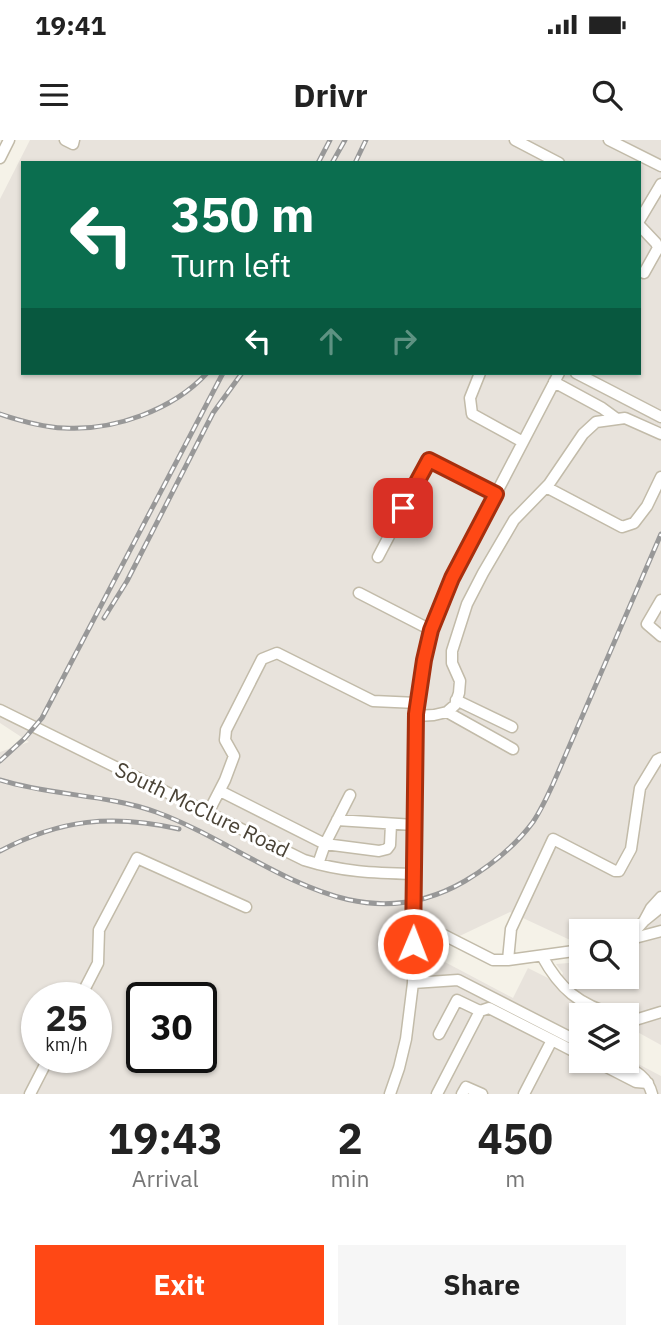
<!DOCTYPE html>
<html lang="en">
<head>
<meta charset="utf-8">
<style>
	:root { --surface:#fff; --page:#f6f6f6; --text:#222; --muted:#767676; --accent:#ff4815 }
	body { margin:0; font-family:"IBM Plex Sans",sans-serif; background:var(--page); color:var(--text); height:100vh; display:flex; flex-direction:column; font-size:26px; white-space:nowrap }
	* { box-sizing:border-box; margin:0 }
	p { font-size:23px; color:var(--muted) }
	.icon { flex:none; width:38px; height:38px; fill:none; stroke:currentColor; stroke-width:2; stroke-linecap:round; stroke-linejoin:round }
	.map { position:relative; height:954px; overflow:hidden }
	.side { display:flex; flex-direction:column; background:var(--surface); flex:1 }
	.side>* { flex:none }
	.top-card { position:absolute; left:21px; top:21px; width:620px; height:214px; border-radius:0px; box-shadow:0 2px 5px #0004; background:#0b6e4f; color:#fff; overflow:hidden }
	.fabs { position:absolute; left:569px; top:779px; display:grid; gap:14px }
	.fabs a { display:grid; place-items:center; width:70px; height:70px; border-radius:0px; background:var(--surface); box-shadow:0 2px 5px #0004; font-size:35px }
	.speed { position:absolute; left:21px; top:842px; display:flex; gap:14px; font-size:35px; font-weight:700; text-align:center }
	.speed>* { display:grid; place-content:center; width:91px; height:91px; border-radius:50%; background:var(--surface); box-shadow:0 2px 5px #0004; line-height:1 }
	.speed small { font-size:18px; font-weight:400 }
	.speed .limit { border:4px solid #111; border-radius:10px; background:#fff; color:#111 }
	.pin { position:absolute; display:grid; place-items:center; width:60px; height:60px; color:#fff; margin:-30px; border-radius:14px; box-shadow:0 4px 10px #0006 }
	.me { position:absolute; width:77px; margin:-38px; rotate:1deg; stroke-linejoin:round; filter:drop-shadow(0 0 5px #0008) }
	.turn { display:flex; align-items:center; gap:24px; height:147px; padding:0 35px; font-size:32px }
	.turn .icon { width:91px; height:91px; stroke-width:2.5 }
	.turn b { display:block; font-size:49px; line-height:60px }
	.lanes { display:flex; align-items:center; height:66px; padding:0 35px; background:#0003; justify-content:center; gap:35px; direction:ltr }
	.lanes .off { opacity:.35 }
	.eta { display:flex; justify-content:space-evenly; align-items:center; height:119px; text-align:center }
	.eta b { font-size:42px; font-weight:700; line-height:49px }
	.cta { display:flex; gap:14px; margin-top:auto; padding:14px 35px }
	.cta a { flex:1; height:80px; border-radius:0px; background:var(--accent); color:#fff; font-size:28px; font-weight:700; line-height:80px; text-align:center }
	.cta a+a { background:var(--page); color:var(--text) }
	.status { display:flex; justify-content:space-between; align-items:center; height:49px; padding:0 35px; background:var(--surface); direction:ltr }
	.status svg { height:19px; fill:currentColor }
	header { display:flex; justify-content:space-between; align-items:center; height:91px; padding:0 35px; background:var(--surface); font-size:32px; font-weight:700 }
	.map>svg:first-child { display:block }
	.industrial { fill:#e8e3dc; fill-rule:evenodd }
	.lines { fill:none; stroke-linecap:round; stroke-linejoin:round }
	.minor-casing { stroke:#c2bba9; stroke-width:13 }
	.minor { stroke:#fff; stroke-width:10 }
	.rail-casing { stroke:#989898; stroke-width:5 }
	.rail { stroke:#fff; stroke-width:2.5; stroke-dasharray:8; stroke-linecap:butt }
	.route-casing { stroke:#a62f0e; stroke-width:18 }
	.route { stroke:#ff4815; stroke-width:12 }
	.labels { text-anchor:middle; stroke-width:6; stroke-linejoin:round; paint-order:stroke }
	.street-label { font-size:21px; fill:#4a4336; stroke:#fff }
</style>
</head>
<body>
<div class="status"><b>19:41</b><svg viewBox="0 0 49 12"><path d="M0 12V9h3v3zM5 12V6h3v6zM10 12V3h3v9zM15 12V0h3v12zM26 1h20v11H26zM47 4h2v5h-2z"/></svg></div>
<header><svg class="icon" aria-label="menu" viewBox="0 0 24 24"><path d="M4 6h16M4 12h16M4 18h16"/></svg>Drivr<svg class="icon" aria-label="search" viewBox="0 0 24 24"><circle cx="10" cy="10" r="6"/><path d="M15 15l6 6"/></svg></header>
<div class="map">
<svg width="661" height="954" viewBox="0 0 661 954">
	<rect width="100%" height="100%" fill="#f5f2e8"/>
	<path class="industrial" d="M30,0H661V905L632,889L627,890L626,875H581V920H626L627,918L661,936V954H0V612L29,602L0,583V59ZM23,23H639V233H23ZM510,772L568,799L581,798V791H626V836H581V822L556,824L563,833L558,843L528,828L513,858L426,812ZM37,858H96V917H37ZM142,858H201V917H142Z"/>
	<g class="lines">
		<defs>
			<path id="minor" d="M65,0L73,4L74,0
				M515,0L559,23
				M609,0L661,26
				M0,18L9,0
				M639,81L661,44
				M639,85L656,103L658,108L644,133
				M480,233L470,258L472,274L523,302
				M576,233L661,277
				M554,242L602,268L617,279
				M546,347L622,387L634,383L647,366L661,337
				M378,417L429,320L496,354
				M359,453L431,490
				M661,460L647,484L661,496
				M456,560L512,587
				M0,570L304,720C342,732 374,733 414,734
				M447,572L513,609
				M416,576L434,575L447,572L455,565L459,553L460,541L452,523V511L467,464L483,433L514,380L549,344L583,294L596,282L625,278L661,294
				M220,651L325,704L379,711L387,709L390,705L391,684
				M208,673L225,640L234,616L225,600L226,590L262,519L277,513L373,561L417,563
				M337,680L414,685
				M318,724L325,704L350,655
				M645,780L661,767
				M413,785L432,789L493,820H508L581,810
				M627,800L644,781L651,768L661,757
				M627,800L661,791
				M542,816C560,849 579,865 616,875
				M508,820L511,789L553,699L615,731H619L631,709L640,648L657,620L661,618
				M413,843L458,840L581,903
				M80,858L98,823L99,790L137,718L246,767
				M626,878L635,880L661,872
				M439,894L457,860L480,871L489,868L552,900L524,954
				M552,900L581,915
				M593,920L636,942L648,943
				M614,920C631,929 647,934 652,954
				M30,954L49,917
				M390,954L399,928L406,899L413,843L416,574L424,520L431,490L452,438L559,233
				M437,954L480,871
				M462,954L466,947L482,954"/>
		</defs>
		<use href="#minor" class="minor-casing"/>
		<use href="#minor" class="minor"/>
		<defs>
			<path id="rail" d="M318,23L330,0
				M332,23L345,0
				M355,23L366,0
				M0,274C21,281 42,287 64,288C114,291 173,270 207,233
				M104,478L127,441L213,273L242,233
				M0,621L25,598L42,578L223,233
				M0,640C51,656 106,654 156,672C260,710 350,808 465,741C490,726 516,705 533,682C541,670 547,657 553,644L661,394
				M0,711C61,679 112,674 179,689"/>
		</defs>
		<use href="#rail" class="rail-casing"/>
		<use href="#rail" class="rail"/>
	</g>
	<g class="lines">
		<defs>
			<path id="route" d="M403,368L429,320L496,354L452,438L431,490L424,520L416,574L413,804"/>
		</defs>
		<use href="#route" class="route-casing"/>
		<use href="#route" class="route"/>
	</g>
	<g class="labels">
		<g class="street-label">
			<text transform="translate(202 670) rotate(26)" y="7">South McClure Road</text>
		</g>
	</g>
</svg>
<div class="fabs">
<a><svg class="icon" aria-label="search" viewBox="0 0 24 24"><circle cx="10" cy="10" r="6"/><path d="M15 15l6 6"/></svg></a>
<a><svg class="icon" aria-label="layers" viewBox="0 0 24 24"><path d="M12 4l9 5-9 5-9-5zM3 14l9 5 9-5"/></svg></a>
</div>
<div class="speed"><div>25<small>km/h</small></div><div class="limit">30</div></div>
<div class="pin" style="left:403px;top:368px;background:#d93025"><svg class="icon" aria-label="arrive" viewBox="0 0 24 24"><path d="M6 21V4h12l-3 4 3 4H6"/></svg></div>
<svg class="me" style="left:413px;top:804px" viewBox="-20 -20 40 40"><circle r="17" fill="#ff4815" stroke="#fff" stroke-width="3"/><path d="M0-11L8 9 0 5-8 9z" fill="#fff"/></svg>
<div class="top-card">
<div class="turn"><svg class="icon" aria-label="left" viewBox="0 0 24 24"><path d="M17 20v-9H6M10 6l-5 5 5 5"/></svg><div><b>350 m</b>Turn left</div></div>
<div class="lanes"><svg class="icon" aria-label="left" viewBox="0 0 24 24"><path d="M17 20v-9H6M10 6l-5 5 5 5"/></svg><svg class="icon off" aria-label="ahead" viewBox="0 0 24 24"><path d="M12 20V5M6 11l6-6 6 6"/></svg><svg class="icon off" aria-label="right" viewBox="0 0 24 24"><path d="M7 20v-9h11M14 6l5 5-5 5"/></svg></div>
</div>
</div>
<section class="side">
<div class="eta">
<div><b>19:43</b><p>Arrival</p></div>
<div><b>2</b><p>min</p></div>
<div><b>450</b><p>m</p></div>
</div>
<div class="cta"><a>Exit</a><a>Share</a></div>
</section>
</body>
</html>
